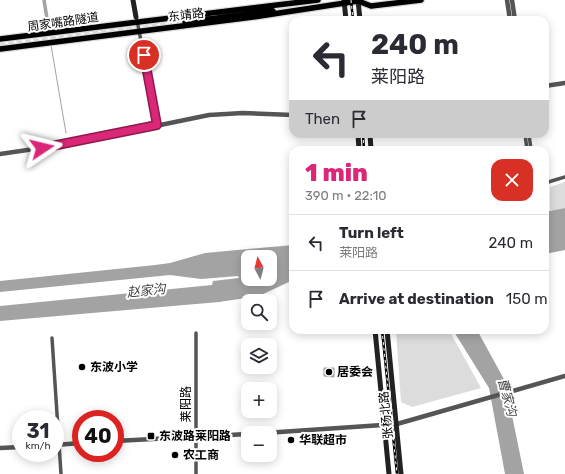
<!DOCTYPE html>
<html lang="en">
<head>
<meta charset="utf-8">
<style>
	:root { --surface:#fff; --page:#f2f2f3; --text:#2b2b33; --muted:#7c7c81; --line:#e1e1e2; --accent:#db2777 }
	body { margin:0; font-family:Rubik,"Noto Sans SC",sans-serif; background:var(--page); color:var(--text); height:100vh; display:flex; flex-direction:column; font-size:15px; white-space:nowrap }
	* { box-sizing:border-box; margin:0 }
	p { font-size:13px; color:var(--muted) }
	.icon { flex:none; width:22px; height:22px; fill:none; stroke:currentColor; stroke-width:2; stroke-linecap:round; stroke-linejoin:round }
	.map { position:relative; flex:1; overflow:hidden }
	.side { position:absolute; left:289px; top:146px; width:260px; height:188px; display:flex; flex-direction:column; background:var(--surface); border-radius:12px; box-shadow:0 2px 10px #0003 }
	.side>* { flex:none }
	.guide { position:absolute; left:289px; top:16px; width:260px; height:122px; border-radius:12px; box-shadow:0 2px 10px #0003; background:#fff; color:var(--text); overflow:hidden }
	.needle { width:26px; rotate:353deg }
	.controls { position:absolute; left:241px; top:250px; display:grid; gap:8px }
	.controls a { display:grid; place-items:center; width:36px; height:36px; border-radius:8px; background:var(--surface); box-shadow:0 2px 10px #0003; font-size:20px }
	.speed { position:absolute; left:12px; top:410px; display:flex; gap:8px; font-size:20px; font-weight:700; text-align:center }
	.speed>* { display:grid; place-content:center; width:52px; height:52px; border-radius:50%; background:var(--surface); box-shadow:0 2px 10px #0003; line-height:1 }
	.speed small { font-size:10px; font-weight:400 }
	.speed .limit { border:6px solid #d22; background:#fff; color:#111 }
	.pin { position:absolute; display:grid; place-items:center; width:34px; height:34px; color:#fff; margin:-17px; border:2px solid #fff; border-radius:50%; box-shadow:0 1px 4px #0007 }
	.me { position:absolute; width:44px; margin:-22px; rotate:80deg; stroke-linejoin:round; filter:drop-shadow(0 0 3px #0008) }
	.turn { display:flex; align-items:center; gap:14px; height:84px; padding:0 16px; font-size:18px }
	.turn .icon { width:52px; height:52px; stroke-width:2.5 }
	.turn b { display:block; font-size:28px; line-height:34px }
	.then { display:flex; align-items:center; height:38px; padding:0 16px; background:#0003; gap:8px; font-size:15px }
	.round { display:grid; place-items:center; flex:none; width:42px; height:42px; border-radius:12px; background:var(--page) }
	.head { display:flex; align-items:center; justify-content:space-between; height:68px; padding:0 16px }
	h1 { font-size:24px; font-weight:800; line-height:30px; color:var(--accent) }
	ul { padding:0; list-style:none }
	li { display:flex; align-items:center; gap:12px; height:56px; padding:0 16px; border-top:1px solid var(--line) }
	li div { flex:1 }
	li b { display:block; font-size:15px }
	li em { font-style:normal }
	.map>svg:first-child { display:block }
	.green { fill:#dcdcdc }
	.water { fill:#a3a3a3; fill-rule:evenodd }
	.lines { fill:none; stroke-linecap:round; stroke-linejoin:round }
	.stream { stroke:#a3a3a3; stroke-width:1 }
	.canal { stroke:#a3a3a3; stroke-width:3.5 }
	.building { fill:#c4c4c4; stroke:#999 }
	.primary-tunnel { stroke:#d9d9d9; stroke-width:5.5; stroke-dasharray:5.5 3; stroke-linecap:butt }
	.primary-casing { stroke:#dbdbdb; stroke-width:8 }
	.minor { stroke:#555; stroke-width:3.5 }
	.tertiary { stroke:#555; stroke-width:4.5 }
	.secondary { stroke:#222; stroke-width:5 }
	.primary { stroke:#000; stroke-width:5.5 }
	.rail-casing { stroke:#000; stroke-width:2.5 }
	.rail { stroke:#fff; stroke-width:1; stroke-dasharray:3; stroke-linecap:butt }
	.route-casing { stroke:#8e194d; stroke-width:10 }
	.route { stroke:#db2777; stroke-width:7 }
	.poi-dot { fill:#000; stroke:#fff; stroke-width:1.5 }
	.labels { text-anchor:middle; stroke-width:4; stroke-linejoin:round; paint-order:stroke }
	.street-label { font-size:12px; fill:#000; stroke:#fff }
	.poi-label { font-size:12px; font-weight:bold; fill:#000; stroke:#fff; text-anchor:start }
	.water-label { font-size:13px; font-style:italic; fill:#444; stroke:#fff }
</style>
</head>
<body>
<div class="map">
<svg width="565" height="474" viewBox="0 0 565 474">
	<rect width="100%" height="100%" fill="#fff"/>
	<path class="green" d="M565,182V208L552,211L550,210V187Z
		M396,330H449L481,388L412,407L401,402Z"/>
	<path class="water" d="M565,208V250L545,254V212Z
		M293,245V280L259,296L219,302L0,321V306L212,285L213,281L239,278L238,276L201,279L170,275L0,292V281L155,265L170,263L205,253ZM248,257H270V279H248Z
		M455,330H477L505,381L524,474H505L489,388L456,335Z"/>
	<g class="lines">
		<path class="stream" d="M51,45L66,133"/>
		<path class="canal" d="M44,0L49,31
			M546,189V201L548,216"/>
	</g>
	<path class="building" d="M324,368H334V377L324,376Z"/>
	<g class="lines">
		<path class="primary-tunnel" d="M0,46L185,22"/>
		<defs>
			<path id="primary" d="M185,22L273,11
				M0,39L318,0
				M0,49L253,17L358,1L371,6L421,0"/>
		</defs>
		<use href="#primary" class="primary-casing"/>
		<path class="minor" d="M137,20L157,125
			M525,134L527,150
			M529,134L531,150
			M545,183L565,177
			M196,333V474
			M52,338L61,474"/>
		<path class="tertiary" d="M507,0L510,20
			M512,0L515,20
			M545,86L565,83
			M0,154L68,144L209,115L243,113L293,115
			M265,433L397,424L565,376
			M115,441L248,434
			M55,445L81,443
			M0,448L21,447"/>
		<path class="secondary" d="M133,0L136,17
			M344,0L346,20
			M358,0L360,20
			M358,134L359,150
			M370,134L371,150
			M375,330L389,474
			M387,330L401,474"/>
		<use href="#primary" class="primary"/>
		<defs>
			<path id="rail" d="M351,0L353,20
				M363,134L364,150
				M382,330L397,474"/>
		</defs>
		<use href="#rail" class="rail-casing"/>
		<use href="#rail" class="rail"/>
	</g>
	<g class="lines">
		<defs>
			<path id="route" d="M42,148L157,125L144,55"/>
		</defs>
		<use href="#route" class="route-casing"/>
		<use href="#route" class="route"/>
	</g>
	<g class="poi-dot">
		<circle cx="82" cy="367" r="4"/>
		<circle cx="329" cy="372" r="4"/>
		<rect x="147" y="432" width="8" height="8" rx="2"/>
		<circle cx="291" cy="440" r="4"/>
		<circle cx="175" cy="455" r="4"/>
	</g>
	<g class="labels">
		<g class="street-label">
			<text transform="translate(186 15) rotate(-7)" y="4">东靖路</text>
			<text transform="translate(63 22) rotate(-8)" y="4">周家嘴路隧道</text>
			<text transform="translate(186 404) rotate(-90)" y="4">莱阳路</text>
			<text transform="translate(386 415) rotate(-96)" y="4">张杨北路</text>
		</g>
		<g class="poi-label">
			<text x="90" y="371">东波小学</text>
			<text x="337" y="376">居委会</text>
			<text x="159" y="440">东波路莱阳路</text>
			<text x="299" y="444">华联超市</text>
			<text x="183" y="459">农工商</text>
		</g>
		<g class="water-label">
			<text transform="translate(146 290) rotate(-6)" y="5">赵家沟</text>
			<text transform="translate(508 397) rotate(75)" y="5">曹家沟</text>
		</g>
	</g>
</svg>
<div class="controls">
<a><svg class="needle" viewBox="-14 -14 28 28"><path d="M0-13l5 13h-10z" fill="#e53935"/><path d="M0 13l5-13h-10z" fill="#7c7c81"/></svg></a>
<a><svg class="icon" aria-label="search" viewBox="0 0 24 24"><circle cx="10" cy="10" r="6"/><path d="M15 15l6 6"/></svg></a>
<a><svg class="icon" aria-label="layers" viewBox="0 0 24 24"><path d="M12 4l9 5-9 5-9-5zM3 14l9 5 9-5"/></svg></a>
<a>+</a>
<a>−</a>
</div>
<div class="speed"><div>31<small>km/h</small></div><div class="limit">40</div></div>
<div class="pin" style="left:144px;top:55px;background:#d93025"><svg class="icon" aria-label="arrive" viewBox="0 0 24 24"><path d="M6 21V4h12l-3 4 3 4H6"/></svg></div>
<svg class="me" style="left:42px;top:148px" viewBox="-20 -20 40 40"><path d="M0-17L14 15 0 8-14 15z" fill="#db2777" stroke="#fff" stroke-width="4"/></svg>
<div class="guide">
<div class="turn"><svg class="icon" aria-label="left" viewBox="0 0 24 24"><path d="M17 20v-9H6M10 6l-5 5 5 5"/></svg><div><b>240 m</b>莱阳路</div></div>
<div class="then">Then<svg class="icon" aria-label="arrive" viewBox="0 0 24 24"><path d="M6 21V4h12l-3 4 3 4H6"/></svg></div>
</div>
<section class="side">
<div class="head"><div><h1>1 min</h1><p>390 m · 22:10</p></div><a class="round" style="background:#d93025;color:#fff"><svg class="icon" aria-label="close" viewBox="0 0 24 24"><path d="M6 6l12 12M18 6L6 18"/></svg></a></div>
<ul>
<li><svg class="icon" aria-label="left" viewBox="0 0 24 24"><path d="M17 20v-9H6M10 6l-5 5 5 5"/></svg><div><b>Turn left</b><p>莱阳路</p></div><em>240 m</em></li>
<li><svg class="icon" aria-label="arrive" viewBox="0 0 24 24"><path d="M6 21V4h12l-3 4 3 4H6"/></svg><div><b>Arrive at destination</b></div><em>150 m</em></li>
</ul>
</section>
</div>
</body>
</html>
